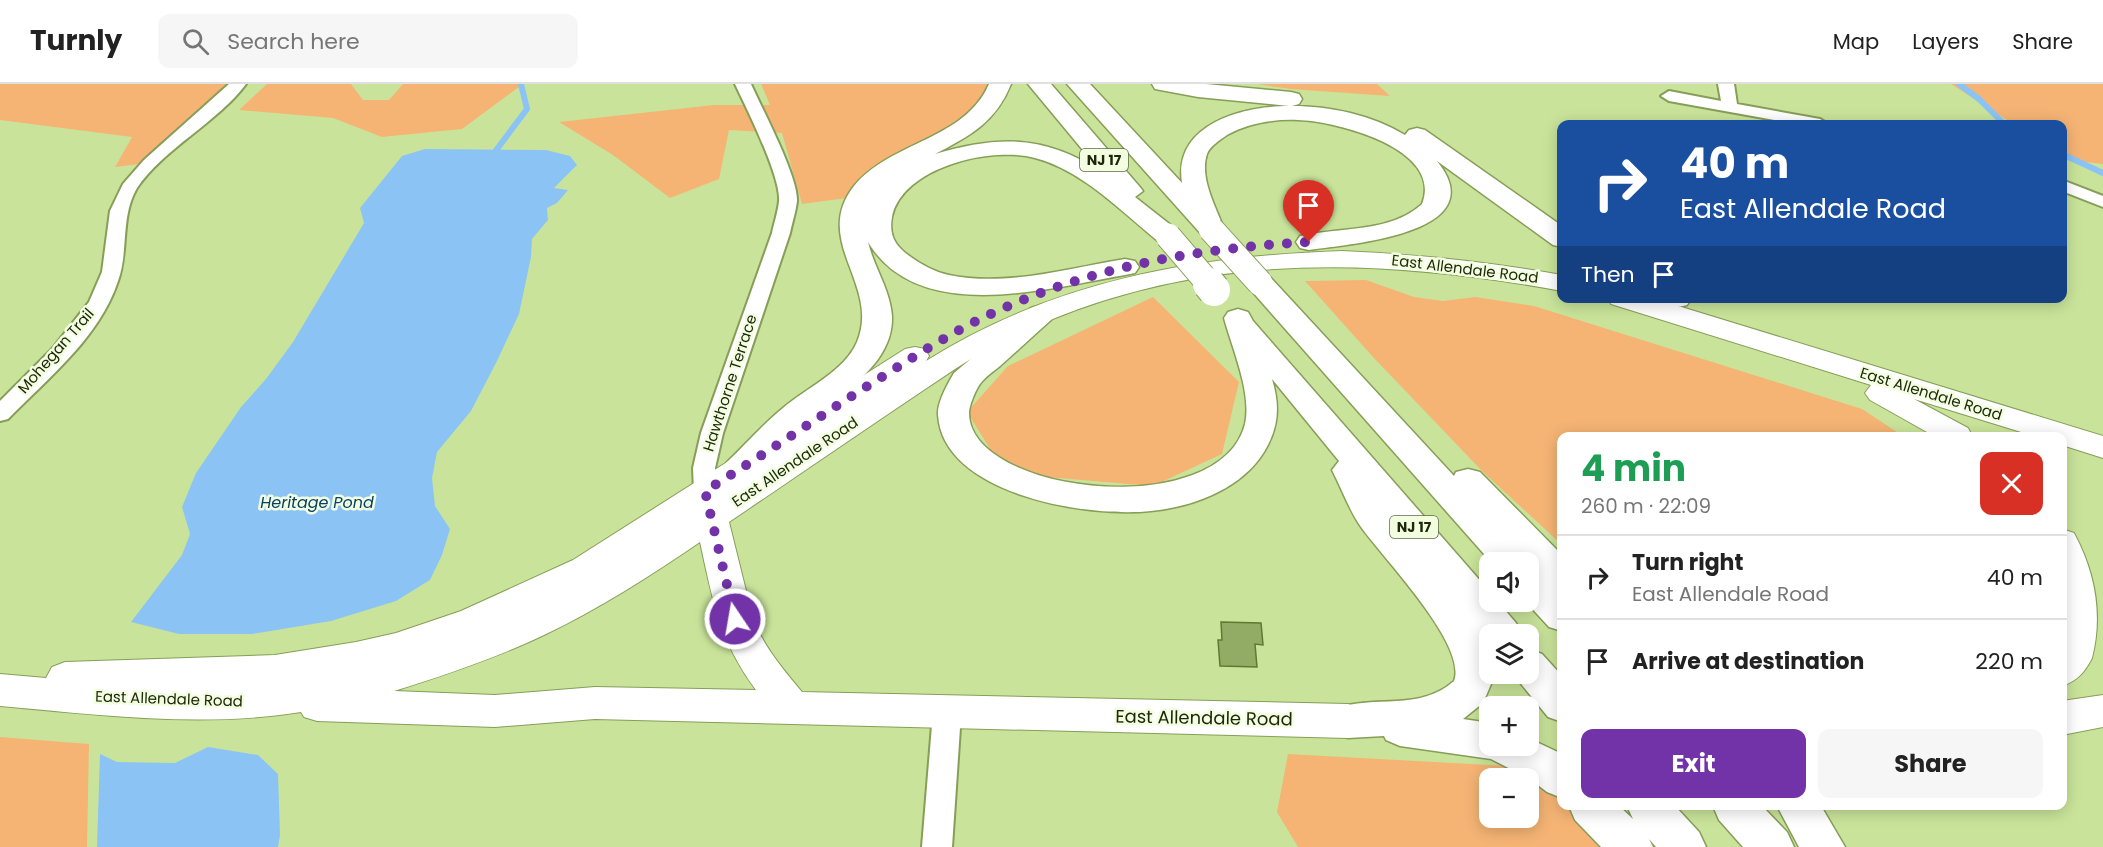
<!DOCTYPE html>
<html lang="en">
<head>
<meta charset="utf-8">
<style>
	:root { --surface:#fff; --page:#f6f6f6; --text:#222; --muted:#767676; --line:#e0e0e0; --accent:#7233a8 }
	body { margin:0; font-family:Poppins,sans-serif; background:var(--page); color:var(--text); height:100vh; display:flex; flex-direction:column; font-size:22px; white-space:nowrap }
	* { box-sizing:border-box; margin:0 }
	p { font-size:20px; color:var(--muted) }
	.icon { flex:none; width:33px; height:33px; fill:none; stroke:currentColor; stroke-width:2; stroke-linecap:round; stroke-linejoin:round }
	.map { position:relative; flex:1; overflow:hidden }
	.sheet { position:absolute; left:1557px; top:348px; width:510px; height:378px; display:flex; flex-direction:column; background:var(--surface); border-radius:12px; box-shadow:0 3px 15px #0003 }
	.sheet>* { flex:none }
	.top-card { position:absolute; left:1557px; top:36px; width:510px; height:183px; border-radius:12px; box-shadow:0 3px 15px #0003; background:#1a4fa0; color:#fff; overflow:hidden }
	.buttons { position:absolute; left:1479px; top:468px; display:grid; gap:12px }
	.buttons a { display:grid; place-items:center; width:60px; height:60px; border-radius:12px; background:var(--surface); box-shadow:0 3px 15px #0003; font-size:30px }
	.pin { position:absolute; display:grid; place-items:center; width:51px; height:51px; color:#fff; margin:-62px -26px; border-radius:50% 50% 50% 0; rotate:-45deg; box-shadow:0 0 6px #0007 }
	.pin .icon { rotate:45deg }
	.me { position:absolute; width:66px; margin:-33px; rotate:348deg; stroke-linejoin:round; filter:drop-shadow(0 0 4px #0008) }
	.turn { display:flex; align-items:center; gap:21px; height:126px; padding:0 24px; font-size:27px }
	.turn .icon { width:78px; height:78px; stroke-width:2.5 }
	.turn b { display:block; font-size:42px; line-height:51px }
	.then { display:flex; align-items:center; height:57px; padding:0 24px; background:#0003; gap:12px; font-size:22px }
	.round { display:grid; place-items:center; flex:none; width:63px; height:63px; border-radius:12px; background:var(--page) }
	.head { display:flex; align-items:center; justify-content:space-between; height:102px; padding:0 24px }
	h1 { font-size:36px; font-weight:700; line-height:45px; color:#1e9e55 }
	.action { display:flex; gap:12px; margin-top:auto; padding:12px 24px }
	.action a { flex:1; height:69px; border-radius:12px; background:var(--accent); color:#fff; font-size:24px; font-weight:700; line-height:69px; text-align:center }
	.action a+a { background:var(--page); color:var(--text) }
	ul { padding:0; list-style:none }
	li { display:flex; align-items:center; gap:18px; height:84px; padding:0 24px; border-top:2px solid var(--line) }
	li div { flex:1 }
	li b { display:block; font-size:22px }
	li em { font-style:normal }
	header { display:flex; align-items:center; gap:36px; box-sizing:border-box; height:84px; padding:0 30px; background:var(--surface); border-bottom:2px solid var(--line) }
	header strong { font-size:28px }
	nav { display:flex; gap:33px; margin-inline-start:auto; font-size:21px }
	.search { width:420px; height:54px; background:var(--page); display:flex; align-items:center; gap:15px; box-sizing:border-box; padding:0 21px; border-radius:12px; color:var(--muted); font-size:22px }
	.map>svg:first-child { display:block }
	.green { fill:#f5b474; fill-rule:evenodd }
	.water { fill:#8bc4f4 }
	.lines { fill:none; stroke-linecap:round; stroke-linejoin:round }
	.stream { stroke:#8bc4f4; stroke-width:6 }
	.building { fill:#93ac65; stroke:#617832; stroke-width:1.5 }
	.minor-casing { stroke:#869e57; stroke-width:4 }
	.secondary-casing { stroke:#869e57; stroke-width:2 }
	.trunk-casing { stroke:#869e57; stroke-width:3 }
	.minor { fill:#fff; fill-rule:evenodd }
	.secondary { fill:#fff; fill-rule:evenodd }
	.trunk { fill:#fff; fill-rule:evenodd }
	.trunk-bridge-far1-casing { stroke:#869e57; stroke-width:27; stroke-linecap:butt }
	.trunk-bridge-casing { stroke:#869e57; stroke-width:34; stroke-linecap:butt }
	.trunk-bridge-far1 { stroke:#fff; stroke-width:25 }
	.trunk-bridge { stroke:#fff; stroke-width:32 }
	.route { stroke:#7233a8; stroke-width:10; stroke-dasharray:0 18 }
	.labels { text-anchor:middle; stroke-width:5; stroke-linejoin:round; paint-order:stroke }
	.shield { fill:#f3fee1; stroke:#5d684a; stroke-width:1.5 }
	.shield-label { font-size:14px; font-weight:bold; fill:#1d2709 }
	.street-label { font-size:15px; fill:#1d2709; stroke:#f3fee1 }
	.water-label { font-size:16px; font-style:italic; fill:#074167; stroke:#f3fee1 }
	.near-street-label { font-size:18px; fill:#1d2709; stroke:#f3fee1 }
</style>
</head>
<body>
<header>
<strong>Turnly</strong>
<div class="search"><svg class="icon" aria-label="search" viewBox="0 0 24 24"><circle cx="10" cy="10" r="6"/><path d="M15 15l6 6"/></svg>Search here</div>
<nav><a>Map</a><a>Layers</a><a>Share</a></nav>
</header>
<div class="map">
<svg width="2103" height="763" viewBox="0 0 2103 763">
	<rect width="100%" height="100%" fill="#c9e49a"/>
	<path class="green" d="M0,0H243L231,18L139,80L115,83L132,53L0,36Z
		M267,0H351L363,16H389L403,0H523L462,45L382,53L333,34L239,26Z
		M761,0H996L1000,13L862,112L802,120L782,49L729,46L719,95L670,114L613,71L559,38L714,21H770Z
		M1257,0H1377L1390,12L1290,5Z
		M1951,0H2103V80L2068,76L2063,73L2062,40H2013Z
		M1366,196L1414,213L1443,217L1475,213L1534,222L1862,325L1903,352H1562L1561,460L1482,387L1373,273L1305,197Z
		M1153,213L1239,298L1222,370L1153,402L1034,392L992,368L967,328L1008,282Z
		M0,653L89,660L87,763H0Z
		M1288,670L1544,684L1561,706L1562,722H1574L1607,763H1298L1277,728ZM1490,694H1528V734H1490Z"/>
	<path class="water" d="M425,65L546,66L570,72L577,81L554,104L568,106L557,119L547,124L548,136L532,155L531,173L519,230L496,279L471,327L437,368L432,394L435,422L450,445L442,471L430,496L396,517L331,537L252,550H179L131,538L182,471L190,450L182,423L196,389L241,323L266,295L293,258L364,139L360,124L402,72Z
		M208,663L258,671L278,690L280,751L278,763H97L100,670L117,678L175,679Z"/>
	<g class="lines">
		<path class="stream" d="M1959,0L1979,15L2004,40
			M2062,70L2103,89
			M491,73L527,25L521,0"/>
	</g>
	<path class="building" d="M1221,538L1261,539L1263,561L1255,560L1257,583L1220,582L1218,556H1222Z"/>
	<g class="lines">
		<defs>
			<path id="minor" d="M229,0H246C219,37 162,66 137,104C120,133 129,167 118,197C100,253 47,295 8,335L0,337V317L53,264L89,218L102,188L110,127L123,100L144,76Z
				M735,0H751C762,25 798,92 797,117C796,127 792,139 790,149L723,349L715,384L716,407L713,413L705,415L697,413L694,407L693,384L701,349L772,149C774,139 778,128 779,117C781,93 747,25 735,0Z
				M1718,0H1734L1737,20L1820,35L1828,40H1797L1669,17L1661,12L1669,7L1721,17Z
				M2062,96L2103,112V123L2062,107Z
				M947,617L957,621L961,629L952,763H922L933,629L937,621Z"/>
			<path id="secondary" d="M1342,167C1417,170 1488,178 1562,191V207C1362,170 1175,167 990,264C957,282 926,305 894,326C839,363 784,401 729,438L753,535C764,563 783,585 802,608L1348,620L1362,625L1367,637L1362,649L1348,654L595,635L495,643L317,637L304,633L301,628C202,644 100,631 0,622V590L46,594L52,583L65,578L275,571L356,558L396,549L461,527L573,476L905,265L915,263L925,265L929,272L926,277C1053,197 1194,172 1342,167ZM700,458C713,517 719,556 756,606L595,603L495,611L394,607C445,591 496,574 544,551C599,525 650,492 700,458Z
				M1608,214H1652L2103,352V374L2062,361V352H2034L1914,315L1968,344L1972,352H1934L1870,316L1865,309L1871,301L1611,220Z
				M2062,445L2074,449C2095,488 2103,531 2092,574C2085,588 2077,597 2062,602V558L2066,541V524L2062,503Z
				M2103,611V643L2062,651V617Z"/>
			<path id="trunk" d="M989,0H1011C996,38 970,52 935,70C997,52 1045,50 1101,88L1028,0H1051L1139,102L1143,107L1135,113L1177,146L1181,152L1177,158L1168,160L1159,158C1122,128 1082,86 1035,74C992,62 902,83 892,133C889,150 894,161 908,171C920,180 935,188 949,191C1006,203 1069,184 1125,175L1135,177L1139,183L1135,189L1125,191C1049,204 918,242 868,158C874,184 890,205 892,232C894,282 838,311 805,339C786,356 769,376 751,394L739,398L727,394L722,386L727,378C746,360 763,340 783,324C806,304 844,288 857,258C881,201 811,157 854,102C891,57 965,56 989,0Z
				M1067,0H1090L1182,99C1173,40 1243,22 1289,22L1198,13L1155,5L1152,0H1206L1291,8L1299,10L1302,15L1299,20L1292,22C1330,22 1372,31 1405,51L1409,46L1417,44L1425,46L1562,142V163L1553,161L1437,77C1496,150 1349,160 1309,166L1300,164L1296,158L1300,152C1338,143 1391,149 1422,120C1444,64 1335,37 1298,36C1273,35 1248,39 1227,51C1220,56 1210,62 1207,70C1199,94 1216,123 1224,145L1220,151L1211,153L1202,151Z
				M1260,190L1270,193L1454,392L1456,388L1468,385L1480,388L1562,471V547L1549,543L1526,518H1528V478H1491L1250,205L1246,199L1250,193Z
				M1661,214H1691V215L1687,221C1676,224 1668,224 1661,214Z
				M1041,221L1051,224L1055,230L1051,236C1034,251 1017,267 1000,282C994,287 985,293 980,300C976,305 969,322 969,329C969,410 1220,439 1245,340C1252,309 1232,264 1224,234L1228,228L1238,225L1248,228L1253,237L1490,508V518H1498L1516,539L1522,550H1490V561L1484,553L1490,567V590H1494V593L1483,619L1463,635L1490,639V662H1528V654L1562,670V714L1547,708L1530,695L1491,675L1400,662L1386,656L1384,652L1348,654L1334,649L1328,637L1334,625C1375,610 1419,628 1454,597C1468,561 1383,474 1361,443C1349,426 1342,405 1332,386L1339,377L1272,295C1280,322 1279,343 1264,368C1241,405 1193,423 1151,427C1089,434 943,411 938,331C937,319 948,299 954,289L1031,224Z
				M1528,565L1542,570L1562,592V638L1548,633L1513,590H1528Z
				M1569,722H1619L1633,735L1627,722H1675L1699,748L1706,763H1656L1649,755L1653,763H1601L1575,736Z
				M1713,722H1762L1787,748L1794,763H1743L1719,736Z
				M1777,722H1821L1845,763H1799Z"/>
		</defs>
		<use href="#minor" class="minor-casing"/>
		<use href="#secondary" class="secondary-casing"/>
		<use href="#trunk" class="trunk-casing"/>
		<use href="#minor" class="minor"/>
		<use href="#secondary" class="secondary"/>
		<use href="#trunk" class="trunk"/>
		<defs>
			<path id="trunk-bridge-far1" d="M1211,145L1260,199
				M1168,152L1210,201"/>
			<path id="trunk-bridge" d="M1209,200L1214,206"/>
		</defs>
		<use href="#trunk-bridge-far1" class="trunk-bridge-far1-casing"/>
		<use href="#trunk-bridge" class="trunk-bridge-casing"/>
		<use href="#trunk-bridge-far1" class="trunk-bridge-far1"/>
		<use href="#trunk-bridge" class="trunk-bridge"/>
	</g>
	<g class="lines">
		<path class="route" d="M735,535L705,407C757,375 807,341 858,308C903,280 947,250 995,228C1094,182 1201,164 1309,158"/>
	</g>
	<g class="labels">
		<g class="shield">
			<rect x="1080" y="65" width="48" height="22" rx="4.5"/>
			<rect x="1390" y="432" width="48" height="22" rx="4.5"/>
		</g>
		<g class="shield-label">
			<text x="1104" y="81">NJ 17</text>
			<text x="1414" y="448">NJ 17</text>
		</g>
		<g class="street-label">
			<text transform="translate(1465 185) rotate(7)" y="5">East Allendale Road</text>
			<text transform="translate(56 267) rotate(-49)" y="5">Mohegan Trail</text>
			<text transform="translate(730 299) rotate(-72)" y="5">Hawthorne Terrace</text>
			<text transform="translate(1931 310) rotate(17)" y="5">East Allendale Road</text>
			<text transform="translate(795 378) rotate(-34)" y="5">East Allendale Road</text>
			<text transform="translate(169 615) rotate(2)" y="5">East Allendale Road</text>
		</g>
		<g class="water-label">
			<text x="317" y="424">Heritage Pond</text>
		</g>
		<g class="near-street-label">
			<text transform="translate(1204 634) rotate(1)" y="6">East Allendale Road</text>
		</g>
	</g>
</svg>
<div class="buttons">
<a><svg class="icon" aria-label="sound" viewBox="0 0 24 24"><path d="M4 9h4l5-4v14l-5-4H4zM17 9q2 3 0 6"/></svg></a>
<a><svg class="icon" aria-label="layers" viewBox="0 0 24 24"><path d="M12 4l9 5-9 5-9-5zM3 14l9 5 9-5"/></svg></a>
<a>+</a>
<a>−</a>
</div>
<div class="pin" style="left:1309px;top:158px;background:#d93025"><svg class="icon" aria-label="arrive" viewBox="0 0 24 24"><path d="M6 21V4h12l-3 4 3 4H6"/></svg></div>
<svg class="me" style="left:735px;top:535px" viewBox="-20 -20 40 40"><circle r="17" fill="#7233a8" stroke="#fff" stroke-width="3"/><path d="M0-11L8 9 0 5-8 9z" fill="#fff"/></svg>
<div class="top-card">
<div class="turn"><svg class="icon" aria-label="right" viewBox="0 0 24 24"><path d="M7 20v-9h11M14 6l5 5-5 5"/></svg><div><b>40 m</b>East Allendale Road</div></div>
<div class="then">Then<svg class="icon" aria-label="arrive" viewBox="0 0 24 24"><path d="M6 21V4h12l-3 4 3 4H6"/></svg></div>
</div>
<section class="sheet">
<div class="head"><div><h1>4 min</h1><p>260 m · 22:09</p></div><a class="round" style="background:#d93025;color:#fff"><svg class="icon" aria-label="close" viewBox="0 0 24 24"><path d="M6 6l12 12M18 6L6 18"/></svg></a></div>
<ul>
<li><svg class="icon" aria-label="right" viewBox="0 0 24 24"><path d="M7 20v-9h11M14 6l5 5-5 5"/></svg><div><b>Turn right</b><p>East Allendale Road</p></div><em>40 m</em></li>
<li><svg class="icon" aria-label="arrive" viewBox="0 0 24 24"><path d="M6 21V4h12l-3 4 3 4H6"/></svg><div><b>Arrive at destination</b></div><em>220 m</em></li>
</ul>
<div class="action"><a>Exit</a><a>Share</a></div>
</section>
</div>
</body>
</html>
